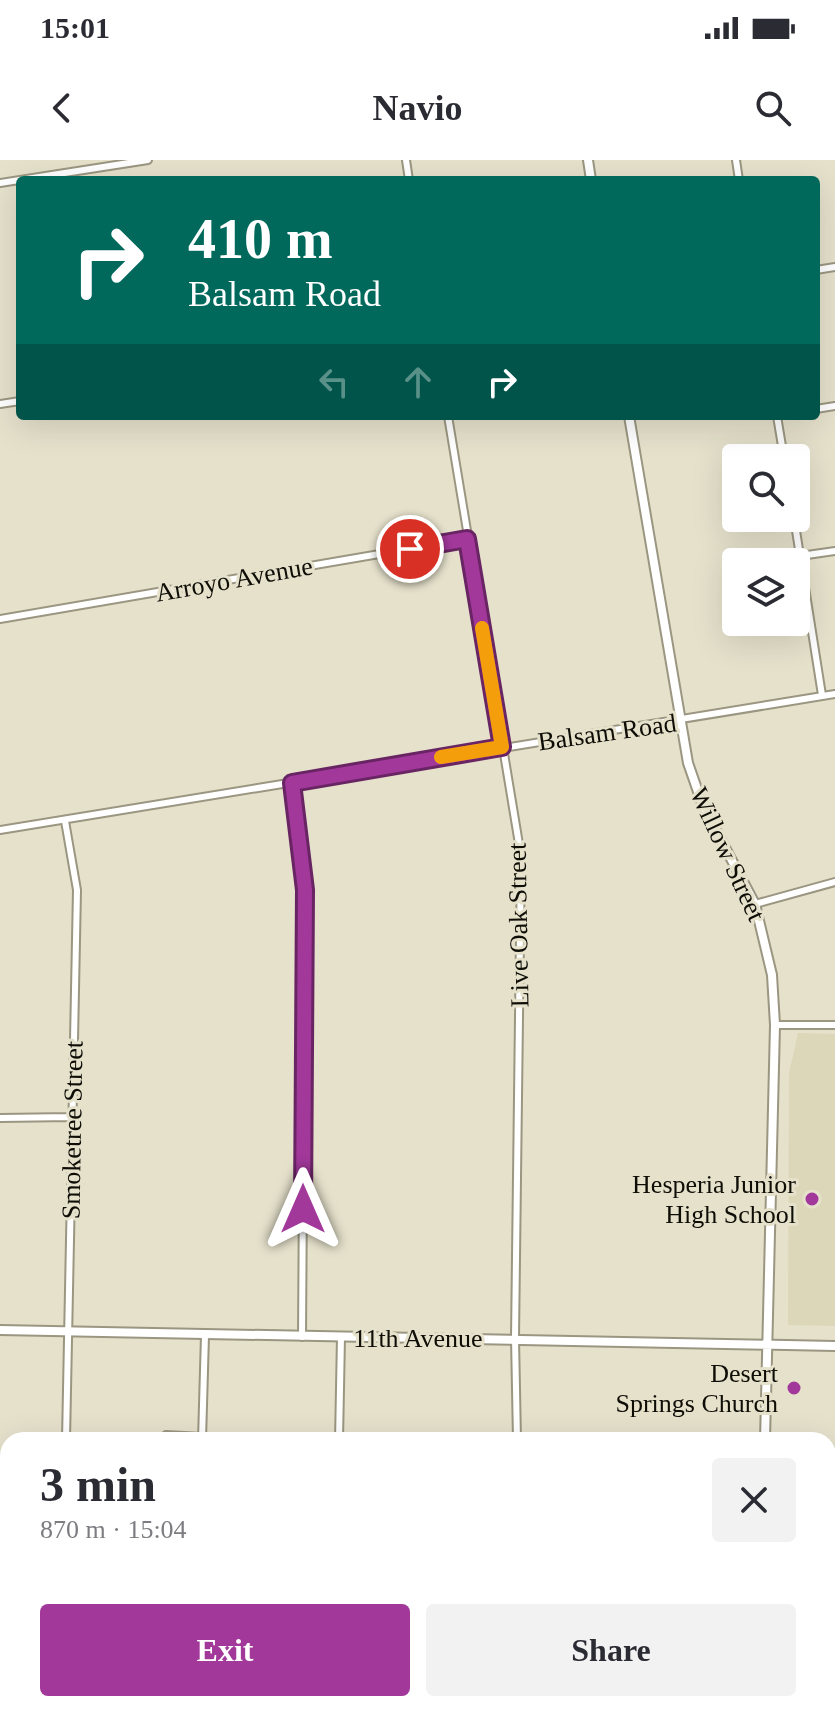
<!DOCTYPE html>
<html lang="en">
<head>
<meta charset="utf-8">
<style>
	:root { --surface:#fff; --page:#f2f2f3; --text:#2b2b33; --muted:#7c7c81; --accent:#a1389a }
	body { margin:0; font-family:Georgia,serif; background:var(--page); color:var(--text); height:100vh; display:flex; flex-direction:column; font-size:30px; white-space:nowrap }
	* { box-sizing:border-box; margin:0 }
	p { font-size:26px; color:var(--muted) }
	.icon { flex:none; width:44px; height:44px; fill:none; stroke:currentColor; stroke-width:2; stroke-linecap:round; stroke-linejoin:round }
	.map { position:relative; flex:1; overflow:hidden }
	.drawer { position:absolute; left:0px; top:1272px; width:836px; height:280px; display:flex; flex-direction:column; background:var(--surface); border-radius:24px 24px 0 0; box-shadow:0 8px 32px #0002 }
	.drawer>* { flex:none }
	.guide { position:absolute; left:16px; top:16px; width:804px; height:244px; border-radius:8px; box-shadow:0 8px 32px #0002; background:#00695c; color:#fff; overflow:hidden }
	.tools { position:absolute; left:722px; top:284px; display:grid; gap:16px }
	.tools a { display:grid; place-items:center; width:88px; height:88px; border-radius:8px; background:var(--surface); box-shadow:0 8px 32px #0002; font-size:40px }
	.pin { position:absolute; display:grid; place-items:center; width:68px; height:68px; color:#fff; margin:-34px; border:4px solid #fff; border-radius:50%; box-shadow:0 2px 8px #0007 }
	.me { position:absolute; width:88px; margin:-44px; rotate:0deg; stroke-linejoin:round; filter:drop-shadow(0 0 6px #0008) }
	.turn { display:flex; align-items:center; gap:28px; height:168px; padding:0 40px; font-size:36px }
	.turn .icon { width:104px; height:104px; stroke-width:2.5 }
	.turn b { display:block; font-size:56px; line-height:68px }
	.lanes { display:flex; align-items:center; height:76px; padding:0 40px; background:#0003; justify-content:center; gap:40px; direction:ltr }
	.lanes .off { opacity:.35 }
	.round { display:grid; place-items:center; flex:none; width:84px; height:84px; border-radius:8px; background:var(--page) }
	.headline { display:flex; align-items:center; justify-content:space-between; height:136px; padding:0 40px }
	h1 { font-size:48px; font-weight:800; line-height:60px }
	.primary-button { display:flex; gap:16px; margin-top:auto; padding:16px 40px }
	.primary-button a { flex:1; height:92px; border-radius:8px; background:var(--accent); color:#fff; font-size:32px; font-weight:800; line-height:92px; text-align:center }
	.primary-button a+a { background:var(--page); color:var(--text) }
	.status { display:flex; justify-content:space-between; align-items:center; height:56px; padding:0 40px; background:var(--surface); direction:ltr }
	.status svg { height:22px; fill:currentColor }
	header { display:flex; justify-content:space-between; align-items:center; height:104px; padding:0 40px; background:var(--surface); font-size:36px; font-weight:800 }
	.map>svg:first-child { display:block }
	.built { fill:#ddd7ba }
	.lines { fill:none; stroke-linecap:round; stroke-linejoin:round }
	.street-casing { stroke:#9a9681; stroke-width:10 }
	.secondary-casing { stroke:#9a9681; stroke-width:12 }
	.street { stroke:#fff; stroke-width:6 }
	.secondary { stroke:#fff; stroke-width:8 }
	.route-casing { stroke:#692464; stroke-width:20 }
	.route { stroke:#a1389a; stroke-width:14 }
	.slow { stroke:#f59e0b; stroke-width:14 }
	.poi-dot { fill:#a1389a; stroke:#e5e1cb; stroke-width:3 }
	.labels { text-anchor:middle; stroke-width:6; stroke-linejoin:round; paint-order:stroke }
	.street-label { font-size:26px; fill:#0e0d06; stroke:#e5e1cb }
	.poi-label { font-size:26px; fill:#0e0d06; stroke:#e5e1cb; text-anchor:end }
</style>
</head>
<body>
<div class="status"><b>15:01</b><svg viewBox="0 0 49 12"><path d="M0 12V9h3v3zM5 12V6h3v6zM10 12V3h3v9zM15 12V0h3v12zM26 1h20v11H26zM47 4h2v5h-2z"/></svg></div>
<header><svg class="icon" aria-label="back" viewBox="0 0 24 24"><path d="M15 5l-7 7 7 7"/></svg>Navio<svg class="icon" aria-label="search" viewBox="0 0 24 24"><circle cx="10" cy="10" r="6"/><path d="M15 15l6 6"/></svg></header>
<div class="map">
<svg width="835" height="1552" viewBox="0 0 835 1552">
	<rect width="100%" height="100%" fill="#e5e1cb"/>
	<path class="built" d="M798,873L835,874V1166L788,1165L789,913Z"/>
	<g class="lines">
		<defs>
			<path id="street" d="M406,0L409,20
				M736,0L739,20
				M0,23L148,0
				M816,110L835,107
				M0,244L20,241
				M816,249L835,246
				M448,256L521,696L515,1178L517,1280
				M777,256L784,298
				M794,358L822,535
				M800,396L835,391
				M0,459L467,379
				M292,623L305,730L302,1177
				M65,661L77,730L66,1280
				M0,670L835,534
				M755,744L835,722
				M775,865H835
				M0,958L71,957
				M166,1275L202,1277
				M202,1280L205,1175
				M339,1280L341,1177
				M62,1544V1552
				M509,1544V1552"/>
			<path id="secondary" d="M588,0L591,20
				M629,256L688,603L703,646L755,744L772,815L775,865L765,1280
				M0,1170L835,1186
				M761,1552V1544"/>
		</defs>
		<use href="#street" class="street-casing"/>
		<use href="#secondary" class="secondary-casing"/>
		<use href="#street" class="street"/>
		<use href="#secondary" class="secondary"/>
	</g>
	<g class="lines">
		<defs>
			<path id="route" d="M303,1049L305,730L292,623L502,587L467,379L410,389"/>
		</defs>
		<use href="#route" class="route-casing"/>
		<use href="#route" class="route"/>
		<path class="slow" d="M441,597L502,587L482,468"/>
	</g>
	<g class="poi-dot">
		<circle cx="812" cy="1039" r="8"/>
		<circle cx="794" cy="1228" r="8"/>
	</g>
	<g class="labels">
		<g class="street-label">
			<text transform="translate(234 419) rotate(-10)" y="9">Arroyo Avenue</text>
			<text transform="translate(607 572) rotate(-8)" y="9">Balsam Road</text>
			<text transform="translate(728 694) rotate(65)" y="9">Willow Street</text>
			<text transform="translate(518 765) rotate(-91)" y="9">Live Oak Street</text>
			<text transform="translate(72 970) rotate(-89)" y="9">Smoketree Street</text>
			<text x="418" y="1187">11th Avenue</text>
		</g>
		<g class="poi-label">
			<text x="796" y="1033">Hesperia Junior<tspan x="796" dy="30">High School</tspan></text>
			<text x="778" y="1222">Desert<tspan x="778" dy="30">Springs Church</tspan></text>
		</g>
	</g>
</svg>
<div class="tools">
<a><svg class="icon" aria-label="search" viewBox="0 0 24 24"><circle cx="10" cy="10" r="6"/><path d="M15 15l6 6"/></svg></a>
<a><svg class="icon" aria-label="layers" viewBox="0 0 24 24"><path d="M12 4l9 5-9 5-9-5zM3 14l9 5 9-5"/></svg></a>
</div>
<div class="pin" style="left:410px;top:389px;background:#d93025"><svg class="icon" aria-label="arrive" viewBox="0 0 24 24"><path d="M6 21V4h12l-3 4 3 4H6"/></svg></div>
<svg class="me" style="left:303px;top:1049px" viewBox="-20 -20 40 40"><path d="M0-17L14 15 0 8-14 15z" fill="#a1389a" stroke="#fff" stroke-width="4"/></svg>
<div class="guide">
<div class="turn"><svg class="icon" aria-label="right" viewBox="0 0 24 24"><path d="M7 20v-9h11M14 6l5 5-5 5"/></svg><div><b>410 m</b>Balsam Road</div></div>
<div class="lanes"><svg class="icon off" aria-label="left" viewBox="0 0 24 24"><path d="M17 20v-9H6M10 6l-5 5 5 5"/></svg><svg class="icon off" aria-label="ahead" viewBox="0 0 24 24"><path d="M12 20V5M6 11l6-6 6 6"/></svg><svg class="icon" aria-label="right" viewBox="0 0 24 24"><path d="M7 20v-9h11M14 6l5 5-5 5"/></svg></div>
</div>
<section class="drawer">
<div class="headline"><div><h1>3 min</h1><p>870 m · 15:04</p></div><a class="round"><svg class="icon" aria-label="close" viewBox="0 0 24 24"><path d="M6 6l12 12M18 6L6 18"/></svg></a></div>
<div class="primary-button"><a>Exit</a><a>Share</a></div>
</section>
</div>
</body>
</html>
